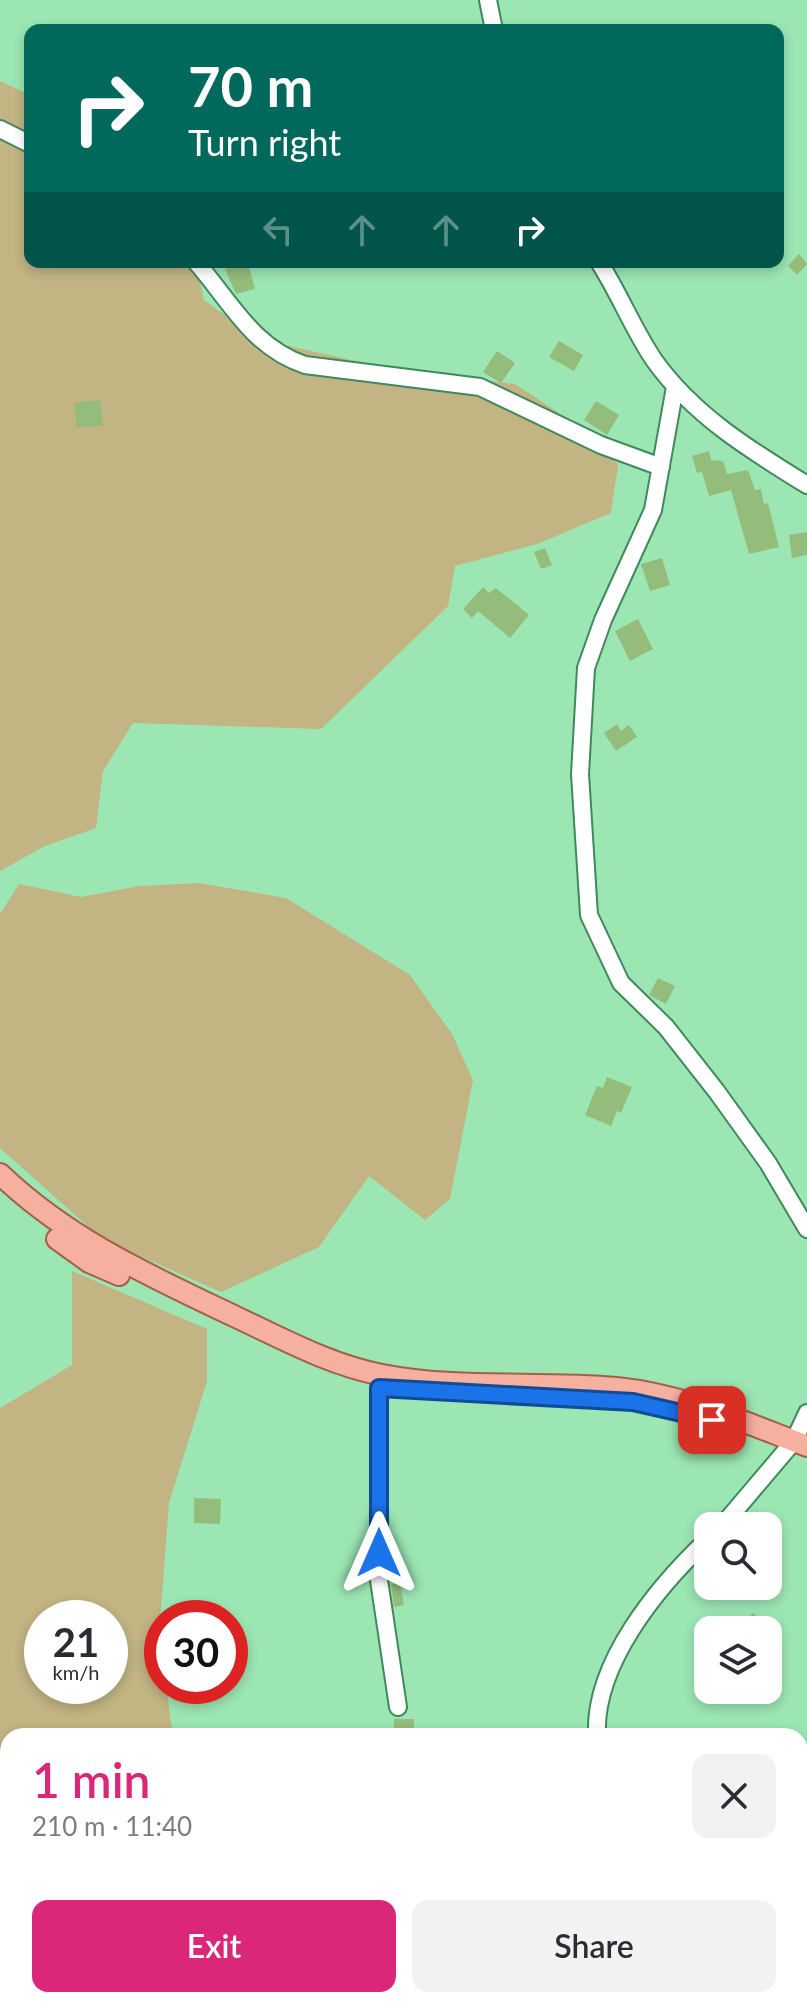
<!DOCTYPE html>
<html lang="en">
<head>
<meta charset="utf-8">
<style>
	:root { --surface:#fff; --page:#f2f2f3; --text:#2b2b33; --muted:#7c7c81; --accent:#db2777 }
	body { margin:0; font-family:Lato,sans-serif; background:var(--page); color:var(--text); height:100vh; display:flex; flex-direction:column; font-size:30px; white-space:nowrap }
	* { box-sizing:border-box; margin:0 }
	p { font-size:26px; color:var(--muted) }
	.icon { flex:none; width:44px; height:44px; fill:none; stroke:currentColor; stroke-width:2; stroke-linecap:round; stroke-linejoin:round }
	.map { position:relative; flex:1; overflow:hidden }
	.drawer { position:absolute; left:0px; top:1728px; width:808px; height:280px; display:flex; flex-direction:column; background:var(--surface); border-radius:24px 24px 0 0; box-shadow:0 4px 12px #0003 }
	.drawer>* { flex:none }
	.top-card { position:absolute; left:24px; top:24px; width:760px; height:244px; border-radius:16px; box-shadow:0 4px 12px #0003; background:#00695c; color:#fff; overflow:hidden }
	.tools { position:absolute; left:694px; top:1512px; display:grid; gap:16px }
	.tools a { display:grid; place-items:center; width:88px; height:88px; border-radius:16px; background:var(--surface); box-shadow:0 4px 12px #0003; font-size:40px }
	.speed { position:absolute; left:24px; top:1600px; display:flex; gap:16px; font-size:40px; font-weight:700; text-align:center }
	.speed>* { display:grid; place-content:center; width:104px; height:104px; border-radius:50%; background:var(--surface); box-shadow:0 4px 12px #0003; line-height:1 }
	.speed small { font-size:20px; font-weight:400 }
	.speed .limit { border:12px solid #d22; background:#fff; color:#111 }
	.pin { position:absolute; display:grid; place-items:center; width:68px; height:68px; color:#fff; margin:-34px; border-radius:16px; box-shadow:0 4px 12px #0006 }
	.me { position:absolute; width:88px; margin:-44px; rotate:0deg; stroke-linejoin:round; filter:drop-shadow(0 0 6px #0008) }
	.turn { display:flex; align-items:center; gap:28px; height:168px; padding:0 32px; font-size:36px }
	.turn .icon { width:104px; height:104px; stroke-width:2.5 }
	.turn b { display:block; font-size:56px; line-height:68px }
	.lanes { display:flex; align-items:center; height:76px; padding:0 32px; background:#0003; justify-content:center; gap:40px; direction:ltr }
	.lanes .off { opacity:.35 }
	.round { display:grid; place-items:center; flex:none; width:84px; height:84px; border-radius:16px; background:var(--page) }
	.head { display:flex; align-items:center; justify-content:space-between; height:136px; padding:0 32px }
	h1 { font-size:48px; font-weight:600; line-height:60px; color:var(--accent) }
	.primary-button { display:flex; gap:16px; margin-top:auto; padding:16px 32px }
	.primary-button a { flex:1; height:92px; border-radius:16px; background:var(--accent); color:#fff; font-size:32px; font-weight:600; line-height:92px; text-align:center }
	.primary-button a+a { background:var(--page); color:var(--text) }
	.map>svg:first-child { display:block }
	.green { fill:#c2b483; fill-rule:evenodd }
	.building { fill:#94bd7b }
	.lines { fill:none; stroke-linecap:round; stroke-linejoin:round }
	.minor-casing { stroke:#40895c; stroke-width:20 }
	.major-casing { stroke:#a16149; stroke-width:24 }
	.minor { stroke:#fff; stroke-width:16 }
	.major { stroke:#f5b0a0; stroke-width:20 }
	.route-casing { stroke:#114b97; stroke-width:20 }
	.route { stroke:#1a73e8; stroke-width:14 }
</style>
</head>
<body>
<div class="map">
<svg width="807" height="2008" viewBox="0 0 807 2008">
	<rect width="100%" height="100%" fill="#9ce6b4"/>
	<path class="green" d="M0,81L30,95V262H196L204,300L258,339L392,369L515,384L594,436L618,465L611,513L537,544L455,566L448,606L321,729L133,723L103,771L96,828L45,846L0,871Z
		M199,883L286,898L410,975L452,1034L473,1080L450,1199L425,1220L369,1176L319,1247L221,1292L103,1240L0,1148V914L19,884L81,897L140,886Z
		M72,1271L207,1329V1381L169,1503L160,1621L162,1686H166L173,1736H8V1975L0,1977V1408L72,1365ZM42,1618H110V1686H42Z"/>
	<path class="building" d="M799,254L807,264L797,275L788,266Z
		M248,263L255,289L236,294L225,269Z
		M559,341L583,355L574,371L549,357Z
		M497,351L515,363L501,383L483,372Z
		M100,400L103,425L77,428L74,403Z
		M596,401L619,415L607,435L584,420Z
		M709,451L711,460L723,461L727,474L748,470L755,490L761,489L764,504L768,503L779,547L749,554L731,490L709,496L702,472L697,473L692,456Z
		M807,532V555L792,558L789,535Z
		M545,548L552,565L541,569L534,552Z
		M662,558L670,585L650,591L641,564Z
		M483,587L489,593L496,588L529,615L510,638L478,611L472,618L463,609Z
		M638,619L653,649L630,661L615,631Z
		M617,724L621,731L629,725L637,737L616,751L604,733Z
		M658,978L675,986L666,1004L649,995Z
		M607,1077L632,1087L621,1113L617,1111L611,1126L585,1115L597,1086L603,1088Z
		M194,1498L221,1499L220,1524L194,1523Z
		M400,1583L404,1605L394,1607L391,1584Z
		M753,1613L770,1630H737Z
		M394,1719H414V1736H393Z"/>
	<g class="lines">
		<defs>
			<path id="minor" d="M488,0L494,30
				M0,129L30,144
				M196,262C231,302 252,347 305,365L480,387L601,445L661,467
				M599,262C619,293 633,329 654,360C693,415 750,450 807,485
				M675,387L653,510L603,620L586,668L580,774L589,915L621,983L666,1027L717,1092L768,1163L807,1229
				M379,1388V1580L398,1707
				M722,1526L794,1441L807,1413
				M597,1736C593,1664 658,1586 708,1539
				M330,2008L339,2000"/>
			<path id="major" d="M0,1174C69,1240 150,1276 236,1317C283,1339 330,1365 382,1375C459,1390 539,1381 617,1388C685,1395 743,1422 807,1446
				M57,1239L89,1262L119,1275"/>
		</defs>
		<use href="#minor" class="minor-casing"/>
		<use href="#major" class="major-casing"/>
		<use href="#minor" class="minor"/>
		<use href="#major" class="major"/>
	</g>
	<g class="lines">
		<defs>
			<path id="route" d="M379,1553V1388L633,1402L712,1420"/>
		</defs>
		<use href="#route" class="route-casing"/>
		<use href="#route" class="route"/>
	</g>
</svg>
<div class="tools">
<a><svg class="icon" aria-label="search" viewBox="0 0 24 24"><circle cx="10" cy="10" r="6"/><path d="M15 15l6 6"/></svg></a>
<a><svg class="icon" aria-label="layers" viewBox="0 0 24 24"><path d="M12 4l9 5-9 5-9-5zM3 14l9 5 9-5"/></svg></a>
</div>
<div class="speed"><div>21<small>km/h</small></div><div class="limit">30</div></div>
<div class="pin" style="left:712px;top:1420px;background:#d93025"><svg class="icon" aria-label="arrive" viewBox="0 0 24 24"><path d="M6 21V4h12l-3 4 3 4H6"/></svg></div>
<svg class="me" style="left:379px;top:1553px" viewBox="-20 -20 40 40"><path d="M0-17L14 15 0 8-14 15z" fill="#1a73e8" stroke="#fff" stroke-width="4"/></svg>
<div class="top-card">
<div class="turn"><svg class="icon" aria-label="right" viewBox="0 0 24 24"><path d="M7 20v-9h11M14 6l5 5-5 5"/></svg><div><b>70 m</b>Turn right</div></div>
<div class="lanes"><svg class="icon off" aria-label="left" viewBox="0 0 24 24"><path d="M17 20v-9H6M10 6l-5 5 5 5"/></svg><svg class="icon off" aria-label="ahead" viewBox="0 0 24 24"><path d="M12 20V5M6 11l6-6 6 6"/></svg><svg class="icon off" aria-label="ahead" viewBox="0 0 24 24"><path d="M12 20V5M6 11l6-6 6 6"/></svg><svg class="icon" aria-label="right" viewBox="0 0 24 24"><path d="M7 20v-9h11M14 6l5 5-5 5"/></svg></div>
</div>
<section class="drawer">
<div class="head"><div><h1>1 min</h1><p>210 m · 11:40</p></div><a class="round"><svg class="icon" aria-label="close" viewBox="0 0 24 24"><path d="M6 6l12 12M18 6L6 18"/></svg></a></div>
<div class="primary-button"><a>Exit</a><a>Share</a></div>
</section>
</div>
</body>
</html>
